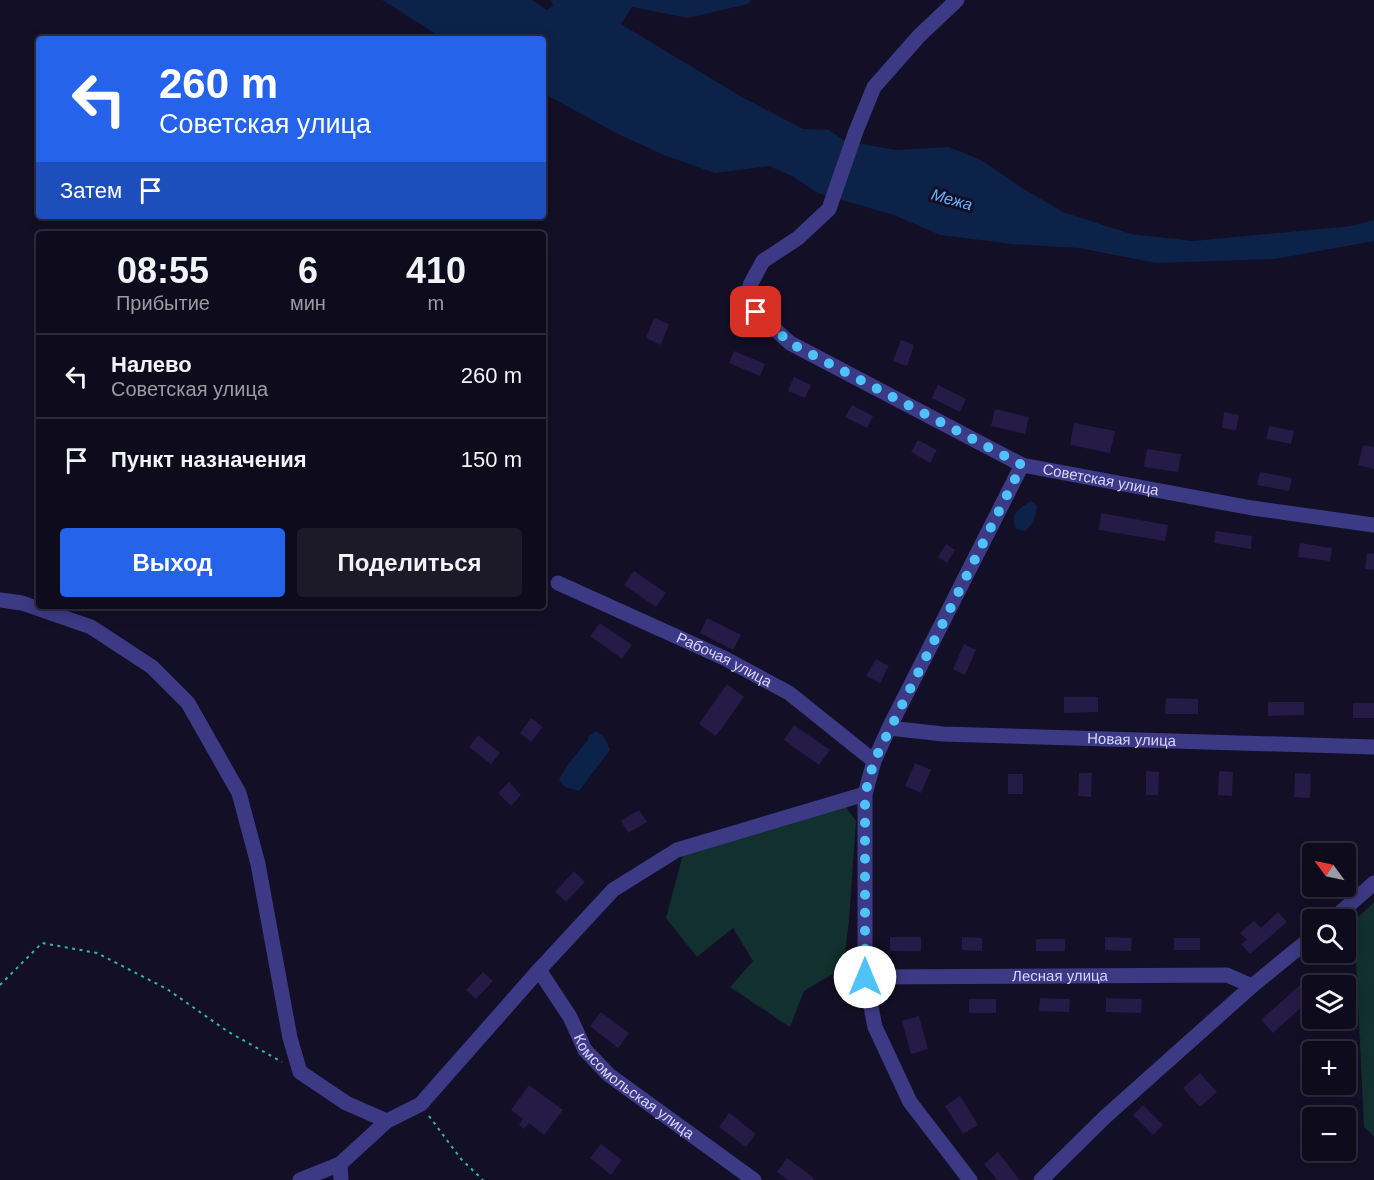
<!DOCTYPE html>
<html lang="ru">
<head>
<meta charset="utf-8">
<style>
	:root { --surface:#0e0b1c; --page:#1c1929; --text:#f1f3f6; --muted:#9b9ba3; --line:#2e2b3b; --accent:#2563eb }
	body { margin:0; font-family:Helvetica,sans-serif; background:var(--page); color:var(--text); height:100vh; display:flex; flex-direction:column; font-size:22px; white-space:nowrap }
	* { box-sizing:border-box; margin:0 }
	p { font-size:20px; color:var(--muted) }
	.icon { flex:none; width:33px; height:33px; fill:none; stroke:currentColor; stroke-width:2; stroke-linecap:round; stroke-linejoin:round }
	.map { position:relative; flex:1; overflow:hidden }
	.details { position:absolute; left:36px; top:231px; width:510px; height:378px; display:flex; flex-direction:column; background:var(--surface); border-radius:6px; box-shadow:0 3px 15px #0003,0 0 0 2px var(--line) }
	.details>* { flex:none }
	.guide { position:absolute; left:36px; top:36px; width:510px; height:183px; border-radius:6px; box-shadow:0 3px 15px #0003,0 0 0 2px var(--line); background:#2563eb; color:#fff; overflow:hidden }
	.needle { width:39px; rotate:303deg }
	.buttons { position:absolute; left:1302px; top:843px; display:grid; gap:12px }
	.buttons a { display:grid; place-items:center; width:54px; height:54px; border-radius:6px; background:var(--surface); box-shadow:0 3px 15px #0003,0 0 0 2px var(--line); font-size:30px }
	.pin { position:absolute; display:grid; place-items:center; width:51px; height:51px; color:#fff; margin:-26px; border-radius:12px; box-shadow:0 3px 9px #0006 }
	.me { position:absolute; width:66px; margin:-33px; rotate:0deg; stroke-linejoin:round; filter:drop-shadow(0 0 4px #0008) }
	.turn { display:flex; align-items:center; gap:21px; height:126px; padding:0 24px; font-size:27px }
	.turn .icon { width:78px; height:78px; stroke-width:2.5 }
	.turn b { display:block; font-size:42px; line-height:51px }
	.then { display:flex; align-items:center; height:57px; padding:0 24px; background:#0003; gap:12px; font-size:22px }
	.eta { display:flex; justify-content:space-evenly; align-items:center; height:102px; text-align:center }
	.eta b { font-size:36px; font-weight:700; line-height:42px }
	.cta { display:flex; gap:12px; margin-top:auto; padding:12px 24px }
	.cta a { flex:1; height:69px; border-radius:6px; background:var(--accent); color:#fff; font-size:24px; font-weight:700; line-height:69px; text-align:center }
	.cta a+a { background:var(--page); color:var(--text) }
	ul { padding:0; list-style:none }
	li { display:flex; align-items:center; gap:18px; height:84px; padding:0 24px; border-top:2px solid var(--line) }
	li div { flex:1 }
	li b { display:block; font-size:22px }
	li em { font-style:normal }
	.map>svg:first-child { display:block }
	.green { fill:#12302f }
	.water { fill:#0c2248 }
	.building { fill:#241b47 }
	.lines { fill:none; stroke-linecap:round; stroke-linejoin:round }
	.path { stroke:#2fb8b0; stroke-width:2; stroke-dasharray:3 4.5; stroke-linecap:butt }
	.minor { stroke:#3d3a85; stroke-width:15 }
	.route { stroke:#4fc3f7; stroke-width:10; stroke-dasharray:0 18 }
	.labels { text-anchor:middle; stroke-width:6; stroke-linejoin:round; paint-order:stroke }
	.street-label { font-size:15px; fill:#d9d4ff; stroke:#130f26 }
	.water-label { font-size:16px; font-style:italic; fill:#62b6ff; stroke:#130f26 }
</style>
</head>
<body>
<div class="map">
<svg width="1374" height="1180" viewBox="0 0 1374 1180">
	<rect width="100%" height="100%" fill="#130f26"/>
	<path class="green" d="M846,807L856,821L849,921L843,968L804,991L790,1027L730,987L753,961L733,928L697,957L666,918L683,854Z
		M1374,902V1136L1364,1127L1354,921Z"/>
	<path class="water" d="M382,0H532L547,10L553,6L551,0H751L748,4L688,18L632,7L621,24L740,96L803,129L829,130L845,141L896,150L949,147L981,160L1022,188L1063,212L1131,234L1193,241L1351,226L1374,220V241L1275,259L1156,263L1079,248L1012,244L940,235L894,215L818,193L792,176L769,166L715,173L664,155L618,134L543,93V39H444Z
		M1031,501L1037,506C1036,517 1033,523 1026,531L1016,529C1009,513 1019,509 1031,501Z
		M596,731L604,737L610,750L579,791L565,787L559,780L566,767L588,740L589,736Z"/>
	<path class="building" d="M654,318L669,324L661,345L646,338Z
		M901,340L914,345L907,366L893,361Z
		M734,351L765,364L760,376L729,363Z
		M794,377L811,385L805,398L788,391Z
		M938,385L966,399L960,412L932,398Z
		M852,405L873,416L867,428L845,417Z
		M995,409L1029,417L1025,434L991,426Z
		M1224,412L1239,415L1236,430L1222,428Z
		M1074,423L1115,431L1110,453L1070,445Z
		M1269,426L1294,431L1291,444L1266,439Z
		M918,440L937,450L930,463L911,452Z
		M1363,445L1374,447V469L1358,465Z
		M1147,449L1181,454L1178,472L1144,467Z
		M1260,472L1292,478L1289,491L1257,485Z
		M1101,513L1168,525L1165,541L1099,530Z
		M1216,531L1252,536L1251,549L1214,543Z
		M1300,543L1332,548L1330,561L1298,557Z
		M946,544L955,550L947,563L938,557Z
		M1367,553L1374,554V570L1365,569Z
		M634,571L666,593L656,607L624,585Z
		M707,618L741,635L733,650L700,633Z
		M600,623L632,645L622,659L590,636Z
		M964,644L976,650L965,675L953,669Z
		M876,659L889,666L880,683L866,676Z
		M727,684L744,697L716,736L699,724Z
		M1064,697H1098V712L1064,713Z
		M1166,698L1198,699V714H1165Z
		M1268,702H1304V715L1268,716Z
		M1353,703H1374V718H1353Z
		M531,718L543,727L531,742L520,733Z
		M794,725L830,750L819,765L784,740Z
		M478,735L500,753L491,764L469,747Z
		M915,763L931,770L921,793L905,786Z
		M1146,771L1159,772L1158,795H1146Z
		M1219,771L1233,772L1232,796L1218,795Z
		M1079,773H1092L1091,797L1078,796Z
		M1295,773L1311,774L1310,798L1294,797Z
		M1008,774H1023V794H1008Z
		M509,782L521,795L511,806L498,793Z
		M639,810L647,822L628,833L621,821Z
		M574,871L585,882L566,902L555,892Z
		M1278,912L1287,922L1250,954L1241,944L1247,940L1240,933L1254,921L1261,928Z
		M890,937H921V951H890Z
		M962,937L982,938V951L962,950Z
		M1105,937L1132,938L1131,951L1105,950Z
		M1174,938H1200V950H1174Z
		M1036,939H1065V951H1036Z
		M483,972L493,981L476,999L466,990Z
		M1300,985L1312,998L1273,1033L1261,1020Z
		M1040,998L1070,999L1069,1012L1039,1011Z
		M1106,998L1142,999L1141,1013L1106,1012Z
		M969,999H996V1013H969Z
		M601,1012L629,1033L618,1048L590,1026Z
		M919,1016L928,1049L911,1054L902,1021Z
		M1200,1073L1217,1092L1200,1107L1183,1088Z
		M529,1085L563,1110L544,1135L529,1123L524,1129L519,1125L523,1119L511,1110Z
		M960,1096L978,1125L963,1134L945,1106Z
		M1143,1105L1163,1125L1153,1135L1133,1115Z
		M729,1113L756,1134L746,1147L719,1127Z
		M601,1144L622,1160L611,1175L590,1158Z
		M998,1152L1019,1179L1017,1180H997L984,1164Z
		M787,1158L814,1178L813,1180H788L777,1172Z"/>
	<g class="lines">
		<path class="path" d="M0,985L42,943L97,953L167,989L227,1031L282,1062
			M429,1116L461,1159L483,1180"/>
		<g class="minor">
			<path id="s1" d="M957,0L919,36L874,87L856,131L829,209L798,238L763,261L750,285L756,312L790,343L1022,465L1252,508L1374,525"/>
			<path id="s2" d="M558,583L724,658L789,693L874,761"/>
			<path d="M0,600L22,603L91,627L152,667L188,703L239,793L258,864L290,1038L300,1072L346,1103L387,1121"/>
			<path id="s3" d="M889,728L943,734L1374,747"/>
			<path d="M1332,920L1374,883"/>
			<path id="s4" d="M539,970L570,1017L585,1050L609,1075L754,1180"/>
			<path id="s5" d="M865,977L1227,975L1252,986"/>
			<path d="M340,1164L341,1180"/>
			<path d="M300,1180L340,1164L387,1121L421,1104L427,1097L539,970L613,890L677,850L865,794"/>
			<path d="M970,1180L910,1102L875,1027L865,977V794L874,761L889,728L1022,465"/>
			<path d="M1041,1180L1105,1117L1252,986L1312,937"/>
		</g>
	</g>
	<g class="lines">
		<path class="route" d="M756,312L790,343L1022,465L874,761L865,794V977"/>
	</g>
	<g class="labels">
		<g class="street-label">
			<text dy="5" stroke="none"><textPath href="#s1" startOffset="778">Советская улица</textPath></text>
			<text dy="5" stroke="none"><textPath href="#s2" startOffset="183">Рабочая улица</textPath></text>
			<text dy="5" stroke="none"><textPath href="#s3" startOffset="243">Новая улица</textPath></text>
			<text dy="5" stroke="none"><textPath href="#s5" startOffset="195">Лесная улица</textPath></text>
			<text dy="5" stroke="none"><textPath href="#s4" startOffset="153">Комсомольская улица</textPath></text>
		</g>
		<g class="water-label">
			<text transform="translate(952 199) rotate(16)" y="6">Межа</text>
		</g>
	</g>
</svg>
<div class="buttons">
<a><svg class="needle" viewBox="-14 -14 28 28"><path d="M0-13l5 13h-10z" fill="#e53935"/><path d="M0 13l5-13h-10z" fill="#9b9ba3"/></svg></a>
<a><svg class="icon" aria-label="search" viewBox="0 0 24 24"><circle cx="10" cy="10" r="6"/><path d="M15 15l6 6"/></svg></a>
<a><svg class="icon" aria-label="layers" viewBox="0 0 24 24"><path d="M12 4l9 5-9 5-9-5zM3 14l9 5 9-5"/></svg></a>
<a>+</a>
<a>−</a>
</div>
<div class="pin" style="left:756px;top:312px;background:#d93025"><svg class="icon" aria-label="arrive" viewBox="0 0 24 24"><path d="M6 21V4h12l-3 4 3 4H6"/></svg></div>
<svg class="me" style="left:865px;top:977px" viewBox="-20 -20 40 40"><circle r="19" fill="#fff"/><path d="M0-13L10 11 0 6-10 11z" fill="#4fc3f7"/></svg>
<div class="guide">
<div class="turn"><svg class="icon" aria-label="left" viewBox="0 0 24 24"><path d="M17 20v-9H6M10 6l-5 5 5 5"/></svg><div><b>260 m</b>Советская улица</div></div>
<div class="then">Затем<svg class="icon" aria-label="arrive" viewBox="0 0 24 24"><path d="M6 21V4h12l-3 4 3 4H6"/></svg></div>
</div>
<section class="details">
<div class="eta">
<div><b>08:55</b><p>Прибытие</p></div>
<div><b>6</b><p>мин</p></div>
<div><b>410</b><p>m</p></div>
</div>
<ul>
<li><svg class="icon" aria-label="left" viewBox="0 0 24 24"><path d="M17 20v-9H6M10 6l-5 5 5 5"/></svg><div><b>Налево</b><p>Советская улица</p></div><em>260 m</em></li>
<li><svg class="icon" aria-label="arrive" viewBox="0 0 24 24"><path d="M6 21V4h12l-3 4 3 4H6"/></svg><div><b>Пункт назначения</b></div><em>150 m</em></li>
</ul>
<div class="cta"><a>Выход</a><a>Поделиться</a></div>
</section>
</div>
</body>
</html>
